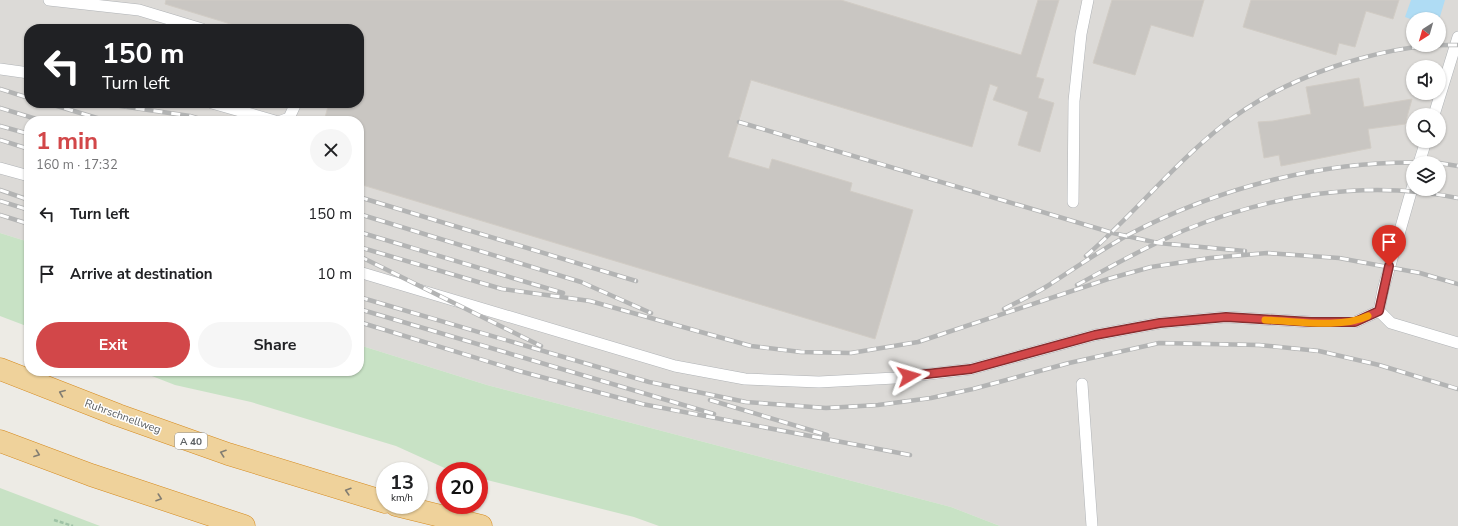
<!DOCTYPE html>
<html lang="en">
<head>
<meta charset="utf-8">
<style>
	:root { --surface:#fff; --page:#f6f6f6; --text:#202124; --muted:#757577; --accent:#d24749 }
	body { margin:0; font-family:"Nunito Sans",sans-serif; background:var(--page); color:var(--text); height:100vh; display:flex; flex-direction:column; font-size:15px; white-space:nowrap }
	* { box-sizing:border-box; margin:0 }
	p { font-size:13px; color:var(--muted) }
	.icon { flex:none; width:22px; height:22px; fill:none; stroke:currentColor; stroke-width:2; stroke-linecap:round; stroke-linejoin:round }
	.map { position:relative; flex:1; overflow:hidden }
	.details { position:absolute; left:24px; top:116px; width:340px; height:260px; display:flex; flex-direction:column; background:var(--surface); border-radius:16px; box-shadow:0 1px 3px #0004 }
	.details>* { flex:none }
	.hud { position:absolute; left:24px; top:24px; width:340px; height:84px; border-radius:16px; box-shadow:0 1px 3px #0004; background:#202124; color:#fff; overflow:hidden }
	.needle { width:26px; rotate:217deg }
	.controls { position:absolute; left:1406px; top:12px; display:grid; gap:8px }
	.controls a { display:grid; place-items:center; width:40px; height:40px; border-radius:50%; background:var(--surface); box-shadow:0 1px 3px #0004; font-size:20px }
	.speed { position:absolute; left:376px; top:462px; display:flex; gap:8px; font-size:20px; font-weight:700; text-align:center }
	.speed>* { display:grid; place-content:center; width:52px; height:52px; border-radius:50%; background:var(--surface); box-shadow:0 1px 3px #0004; line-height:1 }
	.speed small { font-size:10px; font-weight:400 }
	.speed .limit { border:6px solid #d22; background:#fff; color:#111 }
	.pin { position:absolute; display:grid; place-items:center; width:34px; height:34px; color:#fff; margin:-41px -17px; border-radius:50% 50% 50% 0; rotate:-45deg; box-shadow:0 0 4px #0007 }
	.pin .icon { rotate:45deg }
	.me { position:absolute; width:44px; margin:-22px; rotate:83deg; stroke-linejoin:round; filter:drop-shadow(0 0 3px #0008) }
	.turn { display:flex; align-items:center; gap:14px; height:84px; padding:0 12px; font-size:18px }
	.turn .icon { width:52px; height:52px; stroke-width:2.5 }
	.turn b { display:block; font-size:28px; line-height:34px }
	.round { display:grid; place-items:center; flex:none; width:42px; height:42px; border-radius:21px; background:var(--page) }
	.overview { display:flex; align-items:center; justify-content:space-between; height:68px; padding:0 12px }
	h1 { font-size:24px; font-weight:700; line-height:30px; color:var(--accent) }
	.primary-button { display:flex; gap:8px; margin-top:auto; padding:8px 12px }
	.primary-button a { flex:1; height:46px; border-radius:24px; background:var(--accent); color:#fff; font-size:16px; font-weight:700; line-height:46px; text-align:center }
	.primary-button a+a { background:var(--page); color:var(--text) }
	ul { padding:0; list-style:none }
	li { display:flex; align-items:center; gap:12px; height:60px; padding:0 12px }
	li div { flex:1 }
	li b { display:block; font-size:15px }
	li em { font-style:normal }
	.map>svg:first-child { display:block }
	.industrial { fill:#dcdad7; fill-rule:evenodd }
	.green { fill:#c8e2c5 }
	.water { fill:#afdcf4 }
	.building { fill:#c9c6c2; stroke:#d1ccc5 }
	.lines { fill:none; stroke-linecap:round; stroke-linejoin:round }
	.service-casing { stroke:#b0b3b6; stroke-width:12 }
	.motorway-casing { stroke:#d58a1e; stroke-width:23 }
	.path { stroke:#9fc2a6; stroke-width:2.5; stroke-dasharray:4 2; stroke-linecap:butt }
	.service { stroke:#fff; stroke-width:11 }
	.motorway { stroke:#efd29b; stroke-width:22 }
	.rail-casing { stroke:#b3b4b4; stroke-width:4.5 }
	.rail { stroke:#fff; stroke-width:3; stroke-dasharray:9; stroke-linecap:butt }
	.oneway { stroke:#827d72 }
	.route-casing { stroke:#882e2f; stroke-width:10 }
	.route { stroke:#d24749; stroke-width:7 }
	.slow { stroke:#f59e0b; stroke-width:7 }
	.labels { text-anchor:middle; stroke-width:3; stroke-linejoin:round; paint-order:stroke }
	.shield { fill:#fff; stroke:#8e9092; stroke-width:1 }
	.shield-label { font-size:10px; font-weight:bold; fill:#5d6164 }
	.street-label { font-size:11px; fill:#5d6164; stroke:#fff }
</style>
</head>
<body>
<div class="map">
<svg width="1458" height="526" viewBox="0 0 1458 526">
	<rect width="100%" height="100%" fill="#edebe5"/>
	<path class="industrial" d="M0,0H1458V526H1000L951,507L487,385L359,345V121H29V242L0,233ZM1413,19H1439V45H1413ZM29,29H359V103H29ZM1413,67H1439V93H1413ZM1413,115H1439V141H1413ZM1413,163H1439V189H1413Z"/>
	<path class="green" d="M0,233L29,242V327L0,316Z
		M359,345L487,385L951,507L1000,526H659L634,517L479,478V471L449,470L396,446L251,402L175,385L139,371H359Z
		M0,488L100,526H0Z"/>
	<path class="water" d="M1411,0H1445L1439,20H1413L1405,17Z"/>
	<path class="building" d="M166,0H841L1021,55L1038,0H1059L1036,77L1044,79L1038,98L1054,103L1040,152L1018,145L1028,112L993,100L998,87L990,84L972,147L751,80L728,157L769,169L772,159L852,183L850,191L913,210L875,339L359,184V121H324L329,103H359V29H247L165,4Z
		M1112,0H1204L1193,37L1151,25L1135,75L1093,63Z
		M1251,0H1399L1393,19L1366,11L1355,47L1339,43L1336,55L1243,27Z
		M1359,78L1364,107L1412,99L1405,124L1368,129L1371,148L1281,166L1279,155L1264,158L1258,122L1273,121L1311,114L1306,87Z"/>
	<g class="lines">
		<defs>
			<path id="service" d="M49,0L139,10L202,29
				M0,69L29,73
				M212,103L275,121
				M1434,115L1458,37
				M281,121L289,118L296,103
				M1419,163L1426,141
				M0,168L29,176
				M1413,185L1383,290L1379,311L1391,323L1458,343
				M1073,202L1074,101L1081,34L1088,0
				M359,272L675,366L745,379L819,382L895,378L971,369L1095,335L1160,323L1226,317L1311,322H1355L1379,311
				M1082,384L1092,526"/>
			<path id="motorway" d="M0,369L118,415L228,454L385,502
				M0,441L91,475L244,526
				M396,505L481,526"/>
		</defs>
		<use href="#service" class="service-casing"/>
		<use href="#motorway" class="motorway-casing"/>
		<path class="path" d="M54,520L73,526"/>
		<use href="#service" class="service"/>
		<use href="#motorway" class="motorway"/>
		<defs>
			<path id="rail" d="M0,89L29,98
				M47,103L107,121
				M100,103L190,116L207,121
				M0,108L43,121
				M739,122L1113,233L1158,243L1245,251
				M0,126L29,134
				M0,140L29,149
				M1439,163L1458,166
				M0,190L29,200
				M359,197L636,281
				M0,201L29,210
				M359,214L581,282L651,313
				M0,215L29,224
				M359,232L563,293
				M359,247L502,289L590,301L751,346L801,352L851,353L918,342L1108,279L1151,267L1210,258L1267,253L1339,258L1420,273L1458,284
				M359,256L541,346
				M1086,256C1133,215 1173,165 1222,126C1282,78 1381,43 1458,45
				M1077,285C1112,266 1147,246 1185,230C1271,195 1366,179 1458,198
				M359,297L649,382L746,402L826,408L878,405L931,398L973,389L1069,363L1159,343L1259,345L1319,351L1379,365L1458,389
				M359,309L714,414
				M1004,309C1019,301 1035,294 1049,285C1075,268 1101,250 1128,235C1221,186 1331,158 1436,163
				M359,322L519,371L642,404L910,455
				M710,400L827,435"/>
		</defs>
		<use href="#rail" class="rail-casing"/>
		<use href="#rail" class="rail"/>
	</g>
	<defs><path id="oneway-chevron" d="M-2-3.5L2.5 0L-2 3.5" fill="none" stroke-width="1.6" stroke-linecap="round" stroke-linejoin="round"/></defs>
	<g class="oneway">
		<use href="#oneway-chevron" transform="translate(62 393) rotate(-158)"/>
		<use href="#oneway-chevron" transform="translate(223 453) rotate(-161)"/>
		<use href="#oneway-chevron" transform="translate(37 454) rotate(20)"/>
		<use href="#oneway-chevron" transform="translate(348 491) rotate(-163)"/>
		<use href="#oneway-chevron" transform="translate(159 498) rotate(19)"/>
	</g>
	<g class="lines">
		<defs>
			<path id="route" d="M909,376L971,369L1095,335L1160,323L1226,317L1311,322H1355L1379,311L1389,266"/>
		</defs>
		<use href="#route" class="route-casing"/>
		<use href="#route" class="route"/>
		<path class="slow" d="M1265,320C1296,321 1340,329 1368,316"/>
	</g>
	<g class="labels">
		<rect class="shield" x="175" y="433" width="32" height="16" rx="3"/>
		<g class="shield-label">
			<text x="191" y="445">A 40</text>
		</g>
		<g class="street-label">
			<text transform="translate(123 416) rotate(20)" y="4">Ruhrschnellweg</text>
		</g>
	</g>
</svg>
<div class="controls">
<a><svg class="needle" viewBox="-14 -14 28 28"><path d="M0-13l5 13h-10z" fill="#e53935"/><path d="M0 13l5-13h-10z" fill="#757577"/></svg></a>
<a><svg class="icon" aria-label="sound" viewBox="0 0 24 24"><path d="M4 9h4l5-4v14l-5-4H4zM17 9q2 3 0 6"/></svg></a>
<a><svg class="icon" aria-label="search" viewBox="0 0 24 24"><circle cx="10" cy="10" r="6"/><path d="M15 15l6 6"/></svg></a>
<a><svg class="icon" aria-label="layers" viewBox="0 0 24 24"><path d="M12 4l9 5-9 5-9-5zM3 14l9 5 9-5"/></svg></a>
</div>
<div class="speed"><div>13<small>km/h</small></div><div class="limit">20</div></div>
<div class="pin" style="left:1389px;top:266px;background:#d93025"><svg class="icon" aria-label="arrive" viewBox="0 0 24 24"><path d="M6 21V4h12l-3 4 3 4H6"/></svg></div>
<svg class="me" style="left:909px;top:376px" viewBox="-20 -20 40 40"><path d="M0-17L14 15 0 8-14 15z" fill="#d24749" stroke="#fff" stroke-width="4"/></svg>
<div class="hud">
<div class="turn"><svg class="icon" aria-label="left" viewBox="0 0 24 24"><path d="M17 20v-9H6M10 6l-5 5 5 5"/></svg><div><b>150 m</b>Turn left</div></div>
</div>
<section class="details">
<div class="overview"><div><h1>1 min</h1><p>160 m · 17:32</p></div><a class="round"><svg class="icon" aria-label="close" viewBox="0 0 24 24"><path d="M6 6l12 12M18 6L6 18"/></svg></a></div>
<ul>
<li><svg class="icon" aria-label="left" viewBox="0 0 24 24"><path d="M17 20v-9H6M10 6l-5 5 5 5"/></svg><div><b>Turn left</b></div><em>150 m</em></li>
<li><svg class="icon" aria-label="arrive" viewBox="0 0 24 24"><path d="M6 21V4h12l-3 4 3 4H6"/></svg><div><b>Arrive at destination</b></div><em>10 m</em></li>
</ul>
<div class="primary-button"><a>Exit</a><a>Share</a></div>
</section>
</div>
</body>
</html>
